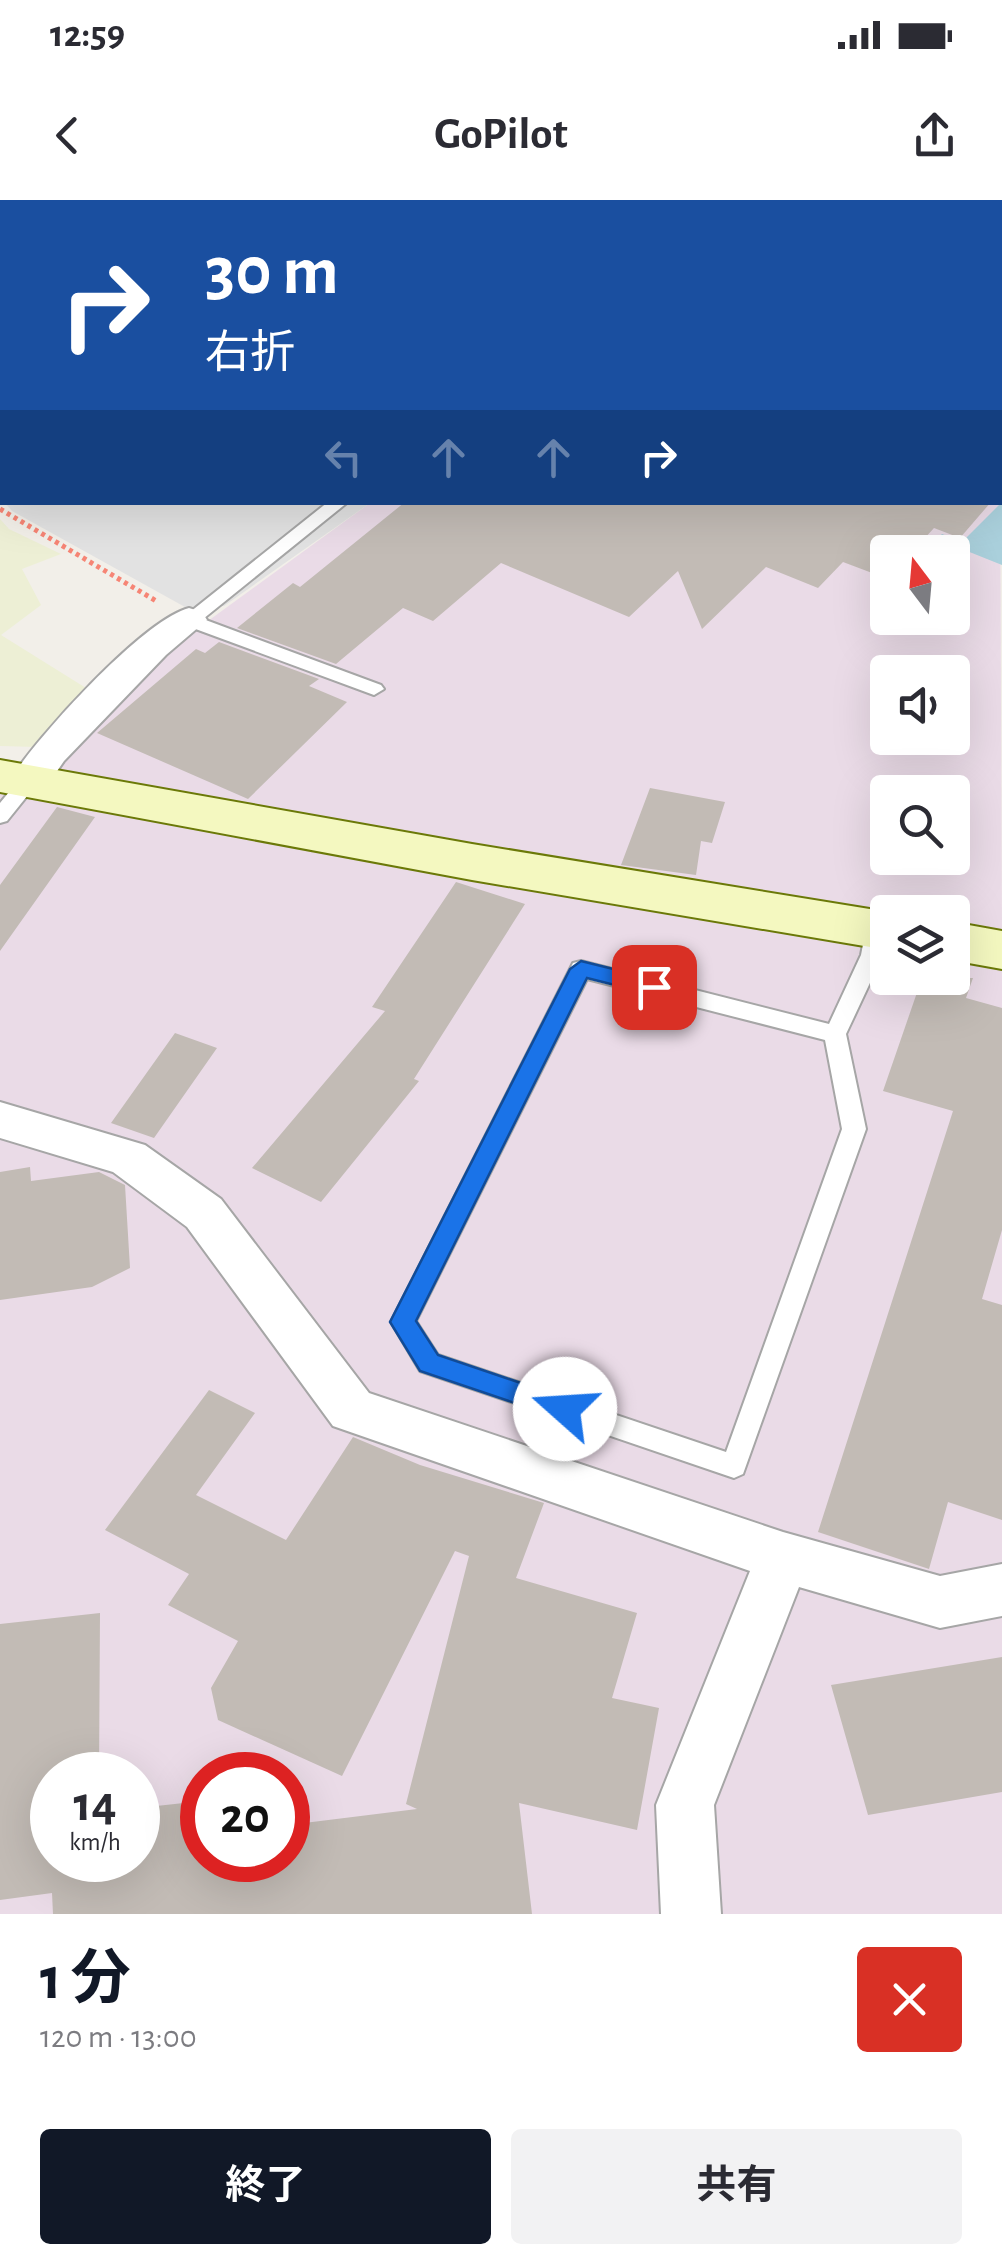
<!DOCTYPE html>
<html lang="ja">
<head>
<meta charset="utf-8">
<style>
	:root { --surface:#fff; --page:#f2f2f3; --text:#2b2b33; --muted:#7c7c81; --accent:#111827 }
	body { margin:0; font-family:"Alegreya Sans","Noto Sans JP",sans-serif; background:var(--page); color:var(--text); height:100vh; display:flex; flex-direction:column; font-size:38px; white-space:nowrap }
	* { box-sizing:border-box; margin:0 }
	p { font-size:32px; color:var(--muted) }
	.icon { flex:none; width:55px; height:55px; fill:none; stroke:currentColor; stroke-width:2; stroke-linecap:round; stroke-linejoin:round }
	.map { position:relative; height:1714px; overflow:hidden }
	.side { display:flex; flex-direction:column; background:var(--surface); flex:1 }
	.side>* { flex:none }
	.banner { position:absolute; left:0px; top:0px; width:1002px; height:305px; box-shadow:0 10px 40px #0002; background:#1a4fa0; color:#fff; overflow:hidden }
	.needle { width:65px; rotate:344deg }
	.fabs { position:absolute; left:870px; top:335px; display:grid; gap:20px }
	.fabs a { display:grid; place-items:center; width:100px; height:100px; border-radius:10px; background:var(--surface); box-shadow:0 10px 40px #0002; font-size:50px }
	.speed { position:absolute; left:30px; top:1552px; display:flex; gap:20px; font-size:50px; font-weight:700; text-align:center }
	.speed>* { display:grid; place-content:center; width:130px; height:130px; border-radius:50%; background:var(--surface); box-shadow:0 10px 40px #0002; line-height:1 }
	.speed small { font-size:25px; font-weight:400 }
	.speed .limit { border:15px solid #d22; background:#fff; color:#111 }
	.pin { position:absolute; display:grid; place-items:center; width:85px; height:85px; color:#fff; margin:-42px; border-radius:20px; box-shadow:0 5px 15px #0006 }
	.me { position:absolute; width:110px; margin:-55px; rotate:289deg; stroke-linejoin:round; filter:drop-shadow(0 0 8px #0008) }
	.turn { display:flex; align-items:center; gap:35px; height:210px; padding:0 40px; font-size:45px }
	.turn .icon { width:130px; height:130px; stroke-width:2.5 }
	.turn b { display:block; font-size:70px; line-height:85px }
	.lanes { display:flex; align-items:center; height:95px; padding:0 40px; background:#0003; justify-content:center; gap:50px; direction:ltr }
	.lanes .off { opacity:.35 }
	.round { display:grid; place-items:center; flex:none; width:105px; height:105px; border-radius:10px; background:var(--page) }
	.summary { display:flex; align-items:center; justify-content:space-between; height:170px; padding:0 40px }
	h1 { font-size:60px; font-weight:700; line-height:75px; color:var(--accent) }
	.action { display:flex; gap:20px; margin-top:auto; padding:20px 40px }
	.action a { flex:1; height:115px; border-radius:10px; background:var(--accent); color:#fff; font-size:40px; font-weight:700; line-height:115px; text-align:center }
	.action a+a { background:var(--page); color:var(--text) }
	.status { display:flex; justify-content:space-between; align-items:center; height:70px; padding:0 50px; background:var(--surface); direction:ltr }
	.status svg { height:28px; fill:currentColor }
	header { display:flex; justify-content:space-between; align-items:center; height:130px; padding:0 40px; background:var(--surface); font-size:45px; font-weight:700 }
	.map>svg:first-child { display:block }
	.industrial { fill:#eadbe7; fill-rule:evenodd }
	.farmland { fill:#edefd5 }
	.parking { fill:#e2e2e2 }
	.water { fill:#abd1dd }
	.building { fill:#c2bbb5 }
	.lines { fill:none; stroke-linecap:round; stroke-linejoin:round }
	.lane-casing { stroke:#a6a6a6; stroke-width:4 }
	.street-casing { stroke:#a6a6a6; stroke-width:4 }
	.secondary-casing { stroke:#6b7908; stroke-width:4 }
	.path { stroke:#f68575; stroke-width:5; stroke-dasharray:4 4; stroke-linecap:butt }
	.lane { fill:#fff; fill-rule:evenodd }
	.street { fill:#fff; fill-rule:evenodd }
	.secondary { fill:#f4f8c0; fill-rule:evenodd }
	.route { fill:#1a73e8; stroke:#114b97; stroke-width:2.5 }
</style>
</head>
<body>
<div class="status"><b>12:59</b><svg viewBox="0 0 49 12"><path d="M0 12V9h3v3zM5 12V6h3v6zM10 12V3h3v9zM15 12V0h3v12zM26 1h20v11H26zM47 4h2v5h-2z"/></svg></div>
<header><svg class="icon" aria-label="back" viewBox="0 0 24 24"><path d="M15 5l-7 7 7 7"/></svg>GoPilot<svg class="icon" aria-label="share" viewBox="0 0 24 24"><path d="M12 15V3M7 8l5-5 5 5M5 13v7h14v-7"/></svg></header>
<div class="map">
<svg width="1002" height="1714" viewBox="0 0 1002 1714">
	<rect width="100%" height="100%" fill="#f2efe9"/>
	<path class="industrial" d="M1000,262L1002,736L953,727L952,712H888L464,649L54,569L149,464L370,303L1000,302ZM888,352H952V418H888ZM888,472H952V538H888ZM888,592H952V658H888Z
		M0,589L887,745L888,778H952L953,756L1002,766V1714H0ZM52,1575H138V1660H52ZM202,1575H288V1660H202Z"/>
	<path class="farmland" d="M0,319L9,329L61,354L22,369L41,405L1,435L94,493L37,547L0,546Z"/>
	<path class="parking" d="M5,303H370L224,406L185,407L12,311Z"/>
	<path class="water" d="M1002,302V365L937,339L942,334L962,342Z"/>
	<path class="building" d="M405,302H991L960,338L934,328L912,352H888V379L843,362L818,388L766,367L702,429L678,371L629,417L501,363L433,421L403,408L336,464L237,428L293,383L300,387Z
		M219,442L319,479L309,486L347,502L248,599L97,533L196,449L205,453Z
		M650,588L725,602L712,643L701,641L696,675L621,665Z
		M57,607L95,617L0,751V685Z
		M456,682L525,704L414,879L419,881L321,1002L252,968L385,811L372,807Z
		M922,778H973L966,798L1002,808V1030L982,1099L1002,1105V1320L948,1302L929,1369L818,1332L953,911L883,891Z
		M175,833L217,848L154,938L111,923Z
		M30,967L31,981L99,972L125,985L130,1068L92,1087L0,1100V972Z
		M209,1190L255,1213L196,1295L286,1340L353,1237L420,1265L544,1303L516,1378L637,1413L612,1498L659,1508L637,1630L519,1603L532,1714H53L52,1693L0,1700V1424L100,1413L99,1575H52V1660H138V1608L202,1601V1660H288V1625L417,1609L406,1604L469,1356L455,1351L342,1576L218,1520L211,1488L238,1441L168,1405L189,1374L105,1330Z
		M1002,1457V1592L868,1615L831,1485Z"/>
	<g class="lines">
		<defs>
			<path id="lane" d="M0,0H11L0,5Z
				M719,0H737L738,2H720Z
				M1000,251H1002V264H1000Z
				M328,302H348L203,419L381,485L384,489L374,495L182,424L180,420Z
				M30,573L40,580L7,621L0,623V603L23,575Z
				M877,721L888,729L883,755L846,834L866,929L743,1274L734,1278L420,1171L391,1122L573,763L581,761L829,824L861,755L866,729ZM587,779L825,840L842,929L726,1252L438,1155L416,1121Z"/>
			<path id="street" d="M189,408L202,412L207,420L166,455L64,561L44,590L30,594L16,590L10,580C36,538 143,420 189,408Z
				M0,902L145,945L221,999L369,1193L783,1332L940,1376L1002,1364V1416L940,1428L799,1387L714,1605L721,1714H661L656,1605L750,1371L333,1226L187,1027L113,972L0,938Z"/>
			<path id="secondary" d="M0,560L472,644L888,712V750L472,680L0,592Z
				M952,722L1002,731V769L952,760Z"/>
		</defs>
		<use href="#lane" class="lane-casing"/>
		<use href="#street" class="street-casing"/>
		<use href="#secondary" class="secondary-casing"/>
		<path class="path" d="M899,0L904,2
			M0,309L158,402"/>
		<use href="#lane" class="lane"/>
		<use href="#street" class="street"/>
		<use href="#secondary" class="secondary"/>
	</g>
	<path class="route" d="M581,761L662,781L665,787L654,795L587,778L416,1121L438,1155L574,1201L578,1209L574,1217L565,1220L420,1171L390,1122L570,769Z"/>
</svg>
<div class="fabs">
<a><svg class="needle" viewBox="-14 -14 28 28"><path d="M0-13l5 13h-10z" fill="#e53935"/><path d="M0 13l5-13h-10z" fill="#7c7c81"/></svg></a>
<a><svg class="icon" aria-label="sound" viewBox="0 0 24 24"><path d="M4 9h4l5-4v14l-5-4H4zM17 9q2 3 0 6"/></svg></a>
<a><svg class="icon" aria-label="search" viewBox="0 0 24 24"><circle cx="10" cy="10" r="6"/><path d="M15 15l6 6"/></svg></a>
<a><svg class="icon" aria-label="layers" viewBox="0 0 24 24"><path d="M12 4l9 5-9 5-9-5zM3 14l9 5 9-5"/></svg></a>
</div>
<div class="speed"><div>14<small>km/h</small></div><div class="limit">20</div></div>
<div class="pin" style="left:654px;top:787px;background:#d93025"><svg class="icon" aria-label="arrive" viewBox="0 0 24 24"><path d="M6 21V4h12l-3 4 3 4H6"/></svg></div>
<svg class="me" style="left:565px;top:1209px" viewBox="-20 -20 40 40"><circle r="19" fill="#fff"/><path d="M0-13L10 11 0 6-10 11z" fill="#1a73e8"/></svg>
<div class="banner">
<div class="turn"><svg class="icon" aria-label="right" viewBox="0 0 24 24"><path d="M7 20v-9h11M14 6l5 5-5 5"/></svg><div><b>30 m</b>右折</div></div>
<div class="lanes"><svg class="icon off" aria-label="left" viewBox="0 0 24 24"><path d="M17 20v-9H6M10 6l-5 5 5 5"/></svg><svg class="icon off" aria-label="ahead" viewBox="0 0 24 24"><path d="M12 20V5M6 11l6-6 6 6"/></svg><svg class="icon off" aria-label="ahead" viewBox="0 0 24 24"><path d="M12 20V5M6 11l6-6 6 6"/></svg><svg class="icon" aria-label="right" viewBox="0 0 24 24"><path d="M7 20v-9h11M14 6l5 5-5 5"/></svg></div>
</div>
</div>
<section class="side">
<div class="summary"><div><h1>1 分</h1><p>120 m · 13:00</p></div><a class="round" style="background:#d93025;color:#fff"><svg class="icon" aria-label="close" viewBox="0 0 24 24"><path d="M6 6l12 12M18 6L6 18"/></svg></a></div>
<div class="action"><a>終了</a><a>共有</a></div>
</section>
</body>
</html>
